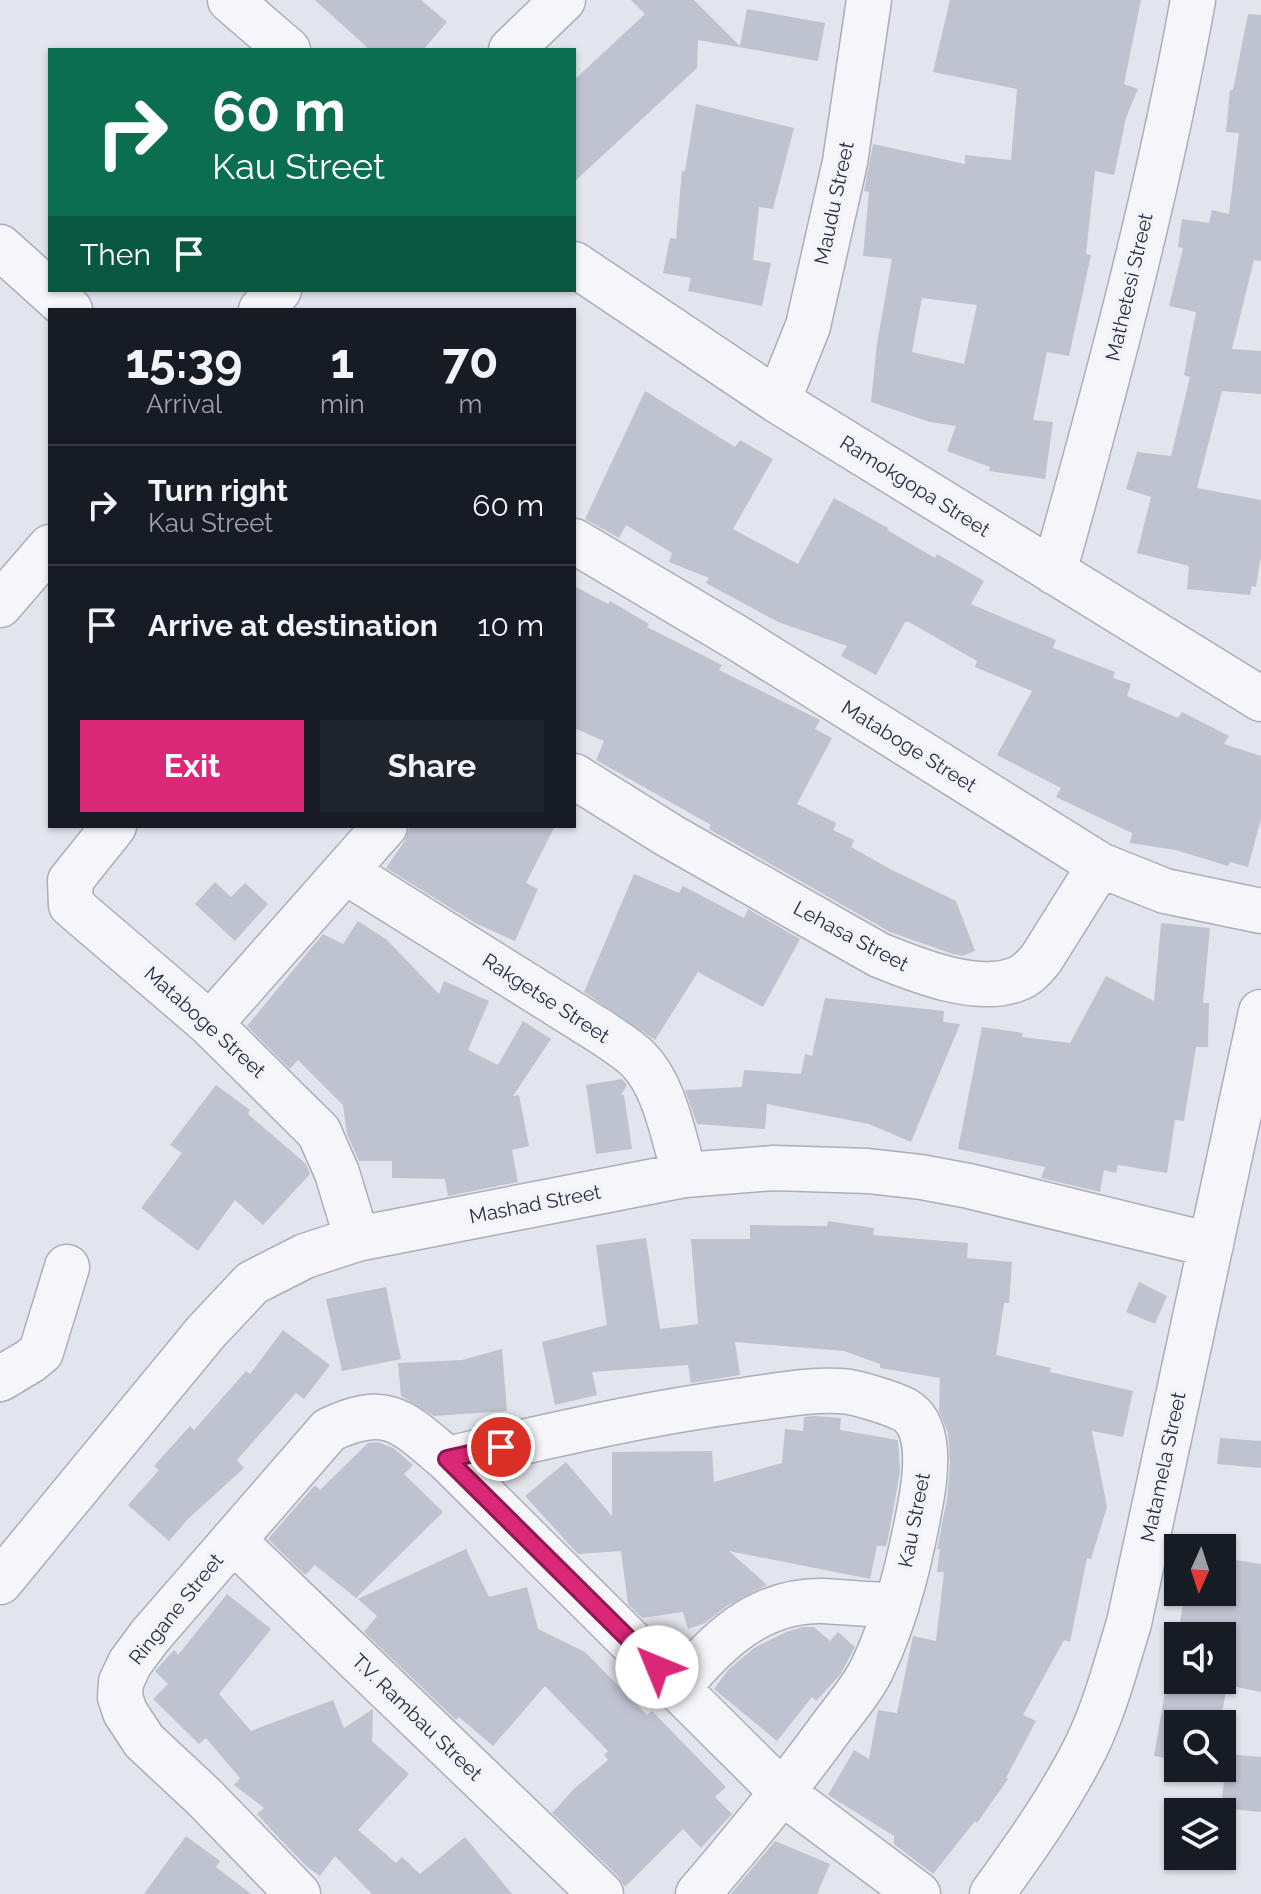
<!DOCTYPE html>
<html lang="en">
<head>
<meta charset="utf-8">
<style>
	:root { --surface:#171b24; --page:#20242c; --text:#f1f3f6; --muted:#9ea1a6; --line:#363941; --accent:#db2777 }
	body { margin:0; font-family:Raleway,sans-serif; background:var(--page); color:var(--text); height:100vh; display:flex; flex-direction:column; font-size:30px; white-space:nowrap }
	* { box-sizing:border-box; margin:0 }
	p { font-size:26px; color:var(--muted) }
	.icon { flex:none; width:44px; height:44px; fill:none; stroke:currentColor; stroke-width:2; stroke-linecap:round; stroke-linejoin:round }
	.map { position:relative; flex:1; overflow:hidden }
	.details { position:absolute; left:48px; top:308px; width:528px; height:520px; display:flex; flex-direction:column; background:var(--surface); border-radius:0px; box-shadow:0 2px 6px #0004 }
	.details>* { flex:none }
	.banner { position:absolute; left:48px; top:48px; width:528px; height:244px; border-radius:0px; box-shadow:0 2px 6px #0004; background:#0b6e4f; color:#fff; overflow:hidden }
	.needle { width:52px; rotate:183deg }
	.fabs { position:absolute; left:1164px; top:1534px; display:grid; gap:16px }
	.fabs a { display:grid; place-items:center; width:72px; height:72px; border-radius:0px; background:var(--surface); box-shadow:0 2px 6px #0004; font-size:40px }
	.pin { position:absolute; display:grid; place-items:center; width:68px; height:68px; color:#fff; margin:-34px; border:4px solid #fff; border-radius:50%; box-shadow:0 2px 8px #0007 }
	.me { position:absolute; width:88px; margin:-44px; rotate:315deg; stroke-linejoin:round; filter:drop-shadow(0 0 6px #0008) }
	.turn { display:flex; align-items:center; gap:28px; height:168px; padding:0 32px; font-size:36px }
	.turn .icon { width:104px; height:104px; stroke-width:2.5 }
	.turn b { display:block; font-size:56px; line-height:68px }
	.then { display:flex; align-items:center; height:76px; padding:0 32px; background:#0003; gap:16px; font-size:30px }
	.eta { display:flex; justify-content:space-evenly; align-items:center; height:136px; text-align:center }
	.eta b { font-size:48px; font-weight:700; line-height:56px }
	.cta { display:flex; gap:16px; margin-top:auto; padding:16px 32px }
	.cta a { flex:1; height:92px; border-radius:0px; background:var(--accent); color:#fff; font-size:32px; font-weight:700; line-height:92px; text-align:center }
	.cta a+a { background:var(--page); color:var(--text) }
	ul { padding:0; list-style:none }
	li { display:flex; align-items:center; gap:24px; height:120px; padding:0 32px; border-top:2px solid var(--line) }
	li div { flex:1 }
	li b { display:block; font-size:30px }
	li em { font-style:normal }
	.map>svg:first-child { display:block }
	.building { fill:#bfc2cf; fill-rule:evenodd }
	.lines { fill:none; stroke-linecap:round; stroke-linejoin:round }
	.minor-casing { stroke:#abaeba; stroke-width:47 }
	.minor { stroke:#f6f6fa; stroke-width:44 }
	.route-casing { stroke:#8e194d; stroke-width:20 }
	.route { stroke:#db2777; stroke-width:14 }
	.labels { text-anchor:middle; stroke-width:8; stroke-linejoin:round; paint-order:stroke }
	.street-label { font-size:20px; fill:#292e45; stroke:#f3f4f9 }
</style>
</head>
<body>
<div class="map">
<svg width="1261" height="1894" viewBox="0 0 1261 1894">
	<rect width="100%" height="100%" fill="#e3e5ec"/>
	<path class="building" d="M315,0H421L447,22L423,50H370Z
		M631,0H694L740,46L747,9L825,23L818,61L698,40L697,68L574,182V80L645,14Z
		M950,0H1141L1124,84L1138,89L1126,118L1114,175L1095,171L1086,254L1091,255L1069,356L1047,352L1033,420L1053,422L1045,479L989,471L990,467L947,451L956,426L930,422L871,402L877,343L892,259L863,256L869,192L864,191L873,144L965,164V155L1011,160L1017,89L933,72ZM922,298L977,305L964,364L912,352Z
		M1248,14L1261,15V261L1254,260L1232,349L1261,351V394L1222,391L1197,488L1261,500V556L1256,587L1252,586L1250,595L1187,589L1189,566L1137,553L1151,497L1126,489L1137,452L1171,456L1190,377L1184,375L1196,312L1169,306L1183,248L1178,247L1182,219L1209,223L1212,210L1229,214L1239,133L1226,132L1230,90H1233Z
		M696,104L794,128L773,209L759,207L753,260L771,263L762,306L688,291L691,278L663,273L670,238L676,239L682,171H685Z
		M645,391L735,447L740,440L773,459L733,529L798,564L834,498L888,528L887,530L935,558L937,554L984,581L971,604L1056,640L1053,648L1115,672L1113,678L1131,684L1127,696L1178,718L1182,712L1229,736L1224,744L1261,756V819L1248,867L1230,862L1228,866L1176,850L1130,843L1132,833L1056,797L1061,788L997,755L1032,691L975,667L977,661L909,622H905L876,675L841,656L847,646L778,622L706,583L709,578L669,562L672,553L626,525L619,538L585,519Z
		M574,586L608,604L610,601L649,624L647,627L722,665L719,670L820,720L815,729L832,738L797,804L836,823L833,830L854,840L851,847L890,869L956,901L975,951L962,956L953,954L890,932L709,829L711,825L596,760L604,741L574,728Z
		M410,826H555L526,883L538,889L515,941L475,923L386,868L404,842Z
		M634,874L679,893L683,886L744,918L748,909L800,939L763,1007L698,972L655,1040L584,992Z
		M215,882L231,897L245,883L268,904L235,941L195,904Z
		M358,921L387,940L439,994L444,981L489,1001L468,1050L498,1065L523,1021L551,1039L513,1096L519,1095L529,1146L512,1150L518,1182L448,1196L445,1179L392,1178V1161H359L347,1134L343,1105L298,1060L290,1069L247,1026L323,934L343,944Z
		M1161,923L1210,928L1203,1003H1209L1208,1047H1196L1184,1121L1175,1120L1167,1173L1118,1165L1116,1173L1104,1170L1100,1192L1041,1178L1045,1167L958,1149L982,1027L1023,1033L1022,1037L1070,1043L1106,976L1154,1001Z
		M825,998L944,1011L943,1022L960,1024L911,1142L869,1124L767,1104L765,1129L697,1124L685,1090L742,1087L744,1070L801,1074L805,1054L812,1056Z
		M622,1079L627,1085L621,1095H624L632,1149L596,1154L586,1085Z
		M216,1085L250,1110L248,1114L306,1164L310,1174L263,1225L235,1200L198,1251L141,1208L182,1153L170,1145Z
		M828,1221L874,1228L873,1235L968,1243L967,1258L1012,1262L1009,1303H1004L996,1355L1051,1368L1050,1372L1133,1391L1123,1437L1092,1431L1107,1507L1091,1559L1087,1558L1070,1642L1064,1640L1023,1715L1036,1721L1006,1778L1008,1779L977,1823L975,1821L933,1874L894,1844V1836L828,1795L854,1750L869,1759L878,1710L897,1713L913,1636L936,1641L944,1572H937L940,1549H937L947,1499L950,1462L948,1433L939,1411L940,1378L880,1368V1364L844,1351L735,1342L740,1375L691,1383L688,1365L592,1372L597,1395L555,1405L542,1342L607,1325L596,1245L646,1238L660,1329L698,1324L691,1239H750V1225L827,1226Z
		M1139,1282L1167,1296L1155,1324L1126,1312Z
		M386,1287L401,1359L342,1371L326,1299Z
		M283,1330L330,1365L304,1399L296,1393L237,1460L244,1468L189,1518L169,1541L128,1505L159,1470L154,1466L190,1426L194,1430L246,1371L250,1374Z
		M502,1349L507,1411L434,1416L401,1396L398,1363L462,1360Z
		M814,1416L841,1418L840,1430L898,1440L900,1471L889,1534L886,1546H877L870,1579L729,1551L767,1585L727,1606L705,1623L688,1629L683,1612L642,1618L628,1604L621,1551L578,1554L525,1496L566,1462L612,1516V1452L712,1451L714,1482L782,1463L785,1429L803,1431L804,1417Z
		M1220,1438L1261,1441V1468L1217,1464Z
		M378,1442L393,1448L413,1465L404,1474L443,1512L356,1598L315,1565L305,1575L268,1539L315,1485L320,1490L368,1443Z
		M466,1549L489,1597L527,1587L538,1629L585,1652L647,1715L652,1711L726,1787L715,1797L732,1814L701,1848L683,1829L625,1887L618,1876L552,1813L574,1789L608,1760L604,1755L608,1751L545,1686L493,1746L459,1717L456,1720L364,1632L377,1616L358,1599Z
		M1222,1558L1261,1564V1692L1227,1685L1220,1724H1178V1760L1154,1756L1175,1634H1178L1185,1592H1222ZM1178,1636H1222V1680H1178Z
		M227,1594L271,1629L219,1694L251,1731L333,1700L344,1728L373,1709L372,1741L409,1774L358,1830L396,1863L402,1857L420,1874L465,1837L512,1894H372L335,1856L320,1876L306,1866L278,1837L257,1814L264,1808L234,1785L240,1778L206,1738L199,1744L153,1699L168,1684L155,1671L174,1650L178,1655Z
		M803,1627H814L830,1641L838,1632L855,1647L840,1675L816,1701L812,1697L777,1741L714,1689L728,1670L754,1648L786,1632Z
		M1227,1754L1261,1757V1812L1221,1808Z
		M186,1836L220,1861L216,1867L251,1894H144Z
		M775,1841L830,1864L817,1894H731Z"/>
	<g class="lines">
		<defs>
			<path id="minor" d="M230,0L288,50
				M511,50L563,0
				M0,247L70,310
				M574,264L778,401L1261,699
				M261,310L279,290
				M778,401L808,326L845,162L869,0
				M574,541L739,639L1100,865L1165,891L1261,911
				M1054,572C1107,384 1158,193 1193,0
				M0,605L50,547
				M574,776L670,836L879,955C916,970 977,995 1017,979C1028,975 1034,967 1041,959L1100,865
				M114,826L70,881L71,905L210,1024L319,1132L337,1173L357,1239
				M346,872L603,1033C614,1041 628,1049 638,1059C666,1087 673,1138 685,1175
				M210,1024L385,826
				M0,1379L30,1361L41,1352L67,1267
				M447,1459C546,1437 644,1413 745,1400C776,1396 809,1389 841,1391C857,1392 891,1403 905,1410C931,1425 926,1470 922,1495C912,1553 898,1615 872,1669C862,1690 844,1710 830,1729C789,1786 744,1840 698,1894
				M233,1540L601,1894
				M0,1582L206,1332L252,1283L305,1256L357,1239L685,1175L774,1168L868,1171L921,1177L969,1186L1211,1245
				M678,1688C716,1642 758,1600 822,1601C847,1602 871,1605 897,1605
				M298,1894L204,1797L144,1741L125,1712L120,1697L121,1682L130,1663L150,1636L329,1430C387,1402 403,1422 447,1459L783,1793L918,1894
				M992,1894C1026,1847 1060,1799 1086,1747C1105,1708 1116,1665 1129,1623L1261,1012"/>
		</defs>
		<use href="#minor" class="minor-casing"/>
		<use href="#minor" class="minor"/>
	</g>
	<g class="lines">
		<defs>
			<path id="route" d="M501,1447L447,1459L657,1667"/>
		</defs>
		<use href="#route" class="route-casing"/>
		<use href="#route" class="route"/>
	</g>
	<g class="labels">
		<g class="street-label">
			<text transform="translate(834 203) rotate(-78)" y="7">Maudu Street</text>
			<text transform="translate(1129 287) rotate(-77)" y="7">Mathetesi Street</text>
			<text transform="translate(915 486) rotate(32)" y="7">Ramokgopa Street</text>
			<text transform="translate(909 746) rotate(32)" y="7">Mataboge Street</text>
			<text transform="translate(851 936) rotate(28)" y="7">Lehasa Street</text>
			<text transform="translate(546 998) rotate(33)" y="7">Rakgetse Street</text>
			<text transform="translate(205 1022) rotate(42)" y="7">Mataboge Street</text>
			<text transform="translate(535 1204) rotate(-11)" y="7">Mashad Street</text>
			<text transform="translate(1163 1467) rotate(-78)" y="7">Matamela Street</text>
			<text transform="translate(914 1520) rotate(-79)" y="7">Kau Street</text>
			<text transform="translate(176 1609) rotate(-51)" y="7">Ringane Street</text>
			<text transform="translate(417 1717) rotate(44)" y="7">T.V. Rambau Street</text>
		</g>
	</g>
</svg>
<div class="fabs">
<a><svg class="needle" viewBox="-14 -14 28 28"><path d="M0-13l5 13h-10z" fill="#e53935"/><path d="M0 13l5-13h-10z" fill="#9ea1a6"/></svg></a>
<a><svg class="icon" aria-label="sound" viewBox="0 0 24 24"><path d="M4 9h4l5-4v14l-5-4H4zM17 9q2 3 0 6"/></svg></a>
<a><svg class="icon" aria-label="search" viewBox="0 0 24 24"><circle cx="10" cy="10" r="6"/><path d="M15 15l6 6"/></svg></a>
<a><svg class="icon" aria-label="layers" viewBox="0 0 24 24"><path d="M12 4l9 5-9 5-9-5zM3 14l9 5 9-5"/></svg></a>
</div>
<div class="pin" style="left:501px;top:1447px;background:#d93025"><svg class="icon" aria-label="arrive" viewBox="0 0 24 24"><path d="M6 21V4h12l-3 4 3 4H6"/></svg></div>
<svg class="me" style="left:657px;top:1667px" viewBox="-20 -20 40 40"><circle r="19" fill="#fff"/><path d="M0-13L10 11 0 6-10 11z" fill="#db2777"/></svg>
<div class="banner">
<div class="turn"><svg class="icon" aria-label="right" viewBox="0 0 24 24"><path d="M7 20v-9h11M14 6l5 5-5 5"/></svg><div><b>60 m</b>Kau Street</div></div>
<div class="then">Then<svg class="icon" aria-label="arrive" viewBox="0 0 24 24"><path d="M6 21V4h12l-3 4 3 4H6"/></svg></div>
</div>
<section class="details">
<div class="eta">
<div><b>15:39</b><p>Arrival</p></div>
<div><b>1</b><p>min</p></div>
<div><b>70</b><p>m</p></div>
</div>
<ul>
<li><svg class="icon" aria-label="right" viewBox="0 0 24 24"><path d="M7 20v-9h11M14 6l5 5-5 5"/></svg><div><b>Turn right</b><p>Kau Street</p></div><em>60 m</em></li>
<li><svg class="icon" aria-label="arrive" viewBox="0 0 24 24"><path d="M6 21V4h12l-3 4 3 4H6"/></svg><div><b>Arrive at destination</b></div><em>10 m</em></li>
</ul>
<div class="cta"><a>Exit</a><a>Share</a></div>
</section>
</div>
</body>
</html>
